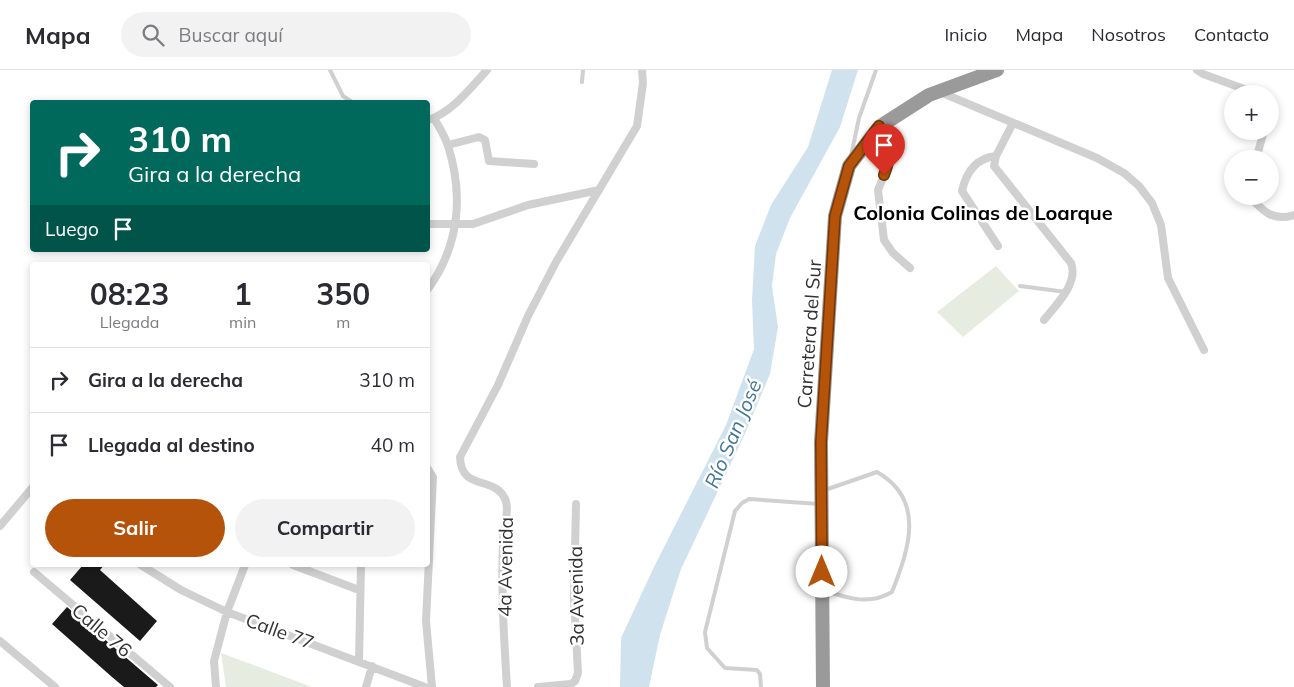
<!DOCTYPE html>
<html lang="es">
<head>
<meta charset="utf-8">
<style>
	:root { --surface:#fff; --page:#f2f2f3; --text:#2b2b33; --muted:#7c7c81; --line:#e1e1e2; --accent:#b45309 }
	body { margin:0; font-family:Mulish,sans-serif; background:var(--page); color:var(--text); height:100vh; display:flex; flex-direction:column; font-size:19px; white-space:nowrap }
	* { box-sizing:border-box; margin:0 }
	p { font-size:16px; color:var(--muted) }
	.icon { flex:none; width:28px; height:28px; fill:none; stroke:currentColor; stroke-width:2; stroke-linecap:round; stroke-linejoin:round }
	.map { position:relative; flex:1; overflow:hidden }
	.sheet { position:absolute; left:30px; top:192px; width:400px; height:305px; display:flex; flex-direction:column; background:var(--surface); border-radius:5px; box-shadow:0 2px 8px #0003 }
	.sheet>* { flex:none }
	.top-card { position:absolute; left:30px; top:30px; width:400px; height:152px; border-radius:5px; box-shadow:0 2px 8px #0003; background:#00695c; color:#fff; overflow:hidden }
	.buttons { position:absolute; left:1224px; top:15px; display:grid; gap:10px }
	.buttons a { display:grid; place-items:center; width:55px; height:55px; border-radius:50%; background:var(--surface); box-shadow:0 2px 8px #0003; font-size:25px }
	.pin { position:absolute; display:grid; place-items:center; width:42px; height:42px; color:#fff; margin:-51px -21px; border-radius:50% 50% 50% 0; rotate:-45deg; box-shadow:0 0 5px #0007 }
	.pin .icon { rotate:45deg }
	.me { position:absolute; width:55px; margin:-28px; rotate:0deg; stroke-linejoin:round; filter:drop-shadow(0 0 4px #0008) }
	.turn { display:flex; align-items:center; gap:18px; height:105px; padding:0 15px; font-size:22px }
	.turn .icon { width:65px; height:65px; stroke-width:2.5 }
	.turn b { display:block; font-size:35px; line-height:42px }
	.then { display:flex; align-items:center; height:48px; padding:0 15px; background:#0003; gap:10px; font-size:19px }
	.eta { display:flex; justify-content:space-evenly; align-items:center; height:85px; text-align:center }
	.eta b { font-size:30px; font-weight:700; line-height:35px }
	.button { display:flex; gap:10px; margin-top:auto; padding:10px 15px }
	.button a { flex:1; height:58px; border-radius:30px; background:var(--accent); color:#fff; font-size:20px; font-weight:700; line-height:58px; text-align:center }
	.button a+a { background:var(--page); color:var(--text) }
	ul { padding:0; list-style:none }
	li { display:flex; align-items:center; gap:15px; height:65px; padding:0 15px; border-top:1px solid var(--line) }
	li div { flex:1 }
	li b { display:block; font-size:19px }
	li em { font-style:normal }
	header { display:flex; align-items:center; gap:30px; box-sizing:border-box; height:70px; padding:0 25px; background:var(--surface); border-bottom:1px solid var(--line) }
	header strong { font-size:24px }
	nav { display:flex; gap:28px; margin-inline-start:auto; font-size:18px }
	.search { width:350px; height:45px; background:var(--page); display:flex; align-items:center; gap:12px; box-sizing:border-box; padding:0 18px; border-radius:28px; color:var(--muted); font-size:19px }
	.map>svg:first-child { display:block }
	.green { fill:#e6ecdf }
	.water { fill:#cfe2ee }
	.building { fill:#1a1a1a }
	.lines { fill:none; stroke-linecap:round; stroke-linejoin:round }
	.lane { stroke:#d0d0d0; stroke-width:4 }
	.street { stroke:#d0d0d0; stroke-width:8 }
	.highway { stroke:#9a9a9a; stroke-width:14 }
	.route-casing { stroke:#753606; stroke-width:12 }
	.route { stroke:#b45309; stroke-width:9 }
	.labels { text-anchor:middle; stroke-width:5; stroke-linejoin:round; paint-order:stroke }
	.street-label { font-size:19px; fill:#333; stroke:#fff }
	.neighbourhood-label { font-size:20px; font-weight:bold; fill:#000; stroke:#fff }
	.water-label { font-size:20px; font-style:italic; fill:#3f7597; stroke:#fff }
</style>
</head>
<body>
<header>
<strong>Mapa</strong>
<div class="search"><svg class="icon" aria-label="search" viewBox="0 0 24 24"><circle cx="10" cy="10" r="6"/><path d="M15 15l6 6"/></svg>Buscar aquí</div>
<nav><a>Inicio</a><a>Mapa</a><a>Nosotros</a><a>Contacto</a></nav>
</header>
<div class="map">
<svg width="1294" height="617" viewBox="0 0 1294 617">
	<rect width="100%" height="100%" fill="#fff"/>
	<path class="green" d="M996,196L1019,221L963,267L937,242Z
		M221,583L312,617H226Z"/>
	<path class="water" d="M832,0H858L840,57L790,148L776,184L772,216L778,257L770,304L743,368L681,499L660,565L649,617H620L621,568L654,497L726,355L754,279L752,230L755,176L771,135L808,77Z"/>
	<path class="building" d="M83,495H104L100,500L157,551L140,571L70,510Z
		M67,537L158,615L156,617H124L112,607L52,554Z"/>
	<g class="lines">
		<path class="lane" d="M330,0L343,26L352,32
			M582,12L583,0
			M851,86L859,48L876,0
			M1020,216L1066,222
			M825,420L877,402C926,430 909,479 892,522C870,535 850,529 826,521
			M761,617L760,604L757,600L725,598L707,578L705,562L735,441L742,433L749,429L819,434"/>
		<path class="street" d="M1197,0L1203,4L1258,24
			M940,22L1097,88L1124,103L1139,116L1152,133L1161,155L1168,208L1204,280
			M428,50C451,43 471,18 487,0
			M1013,53L996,86L994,96L1071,193C1079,213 1056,235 1044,250
			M879,57L890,77V91L878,120L884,170L893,183L910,198
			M448,75L479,67L485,70L489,91L534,94
			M996,86C976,88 966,103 962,121L998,176
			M1256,89L1264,61
			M1249,126C1263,141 1273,152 1294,145
			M428,154H473L528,135L599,120
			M428,219C459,176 464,126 448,76C445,66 439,57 434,48
			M428,399L433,407L426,551L432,617
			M0,456L32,418
			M141,495L181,520L227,542L425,617
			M293,495L359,520
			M34,502L170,617
			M0,571L55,617
			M359,591L361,495
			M216,617L214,591L227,542L245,495
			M366,617L372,596
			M507,617C504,569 501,521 503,472C503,459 511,438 504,427C493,406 461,421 460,387L498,315L528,246L556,192L637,56L643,13L642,0
			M538,617L571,614L575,611L578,603L574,527L576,434"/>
		<path class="highway" d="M823,617L821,372L835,146L849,96L879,57L929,25L997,0"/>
	</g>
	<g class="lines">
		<defs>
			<path id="route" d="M822,502L821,372L835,146L849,96L879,56C891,78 893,82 884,105"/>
		</defs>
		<use href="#route" class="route-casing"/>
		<use href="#route" class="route"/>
	</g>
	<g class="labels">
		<g class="street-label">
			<text transform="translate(809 264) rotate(-86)" y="7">Carretera del Sur</text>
			<text transform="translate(505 497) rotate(-89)" y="7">4a Avenida</text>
			<text transform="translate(576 526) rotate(-91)" y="7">3a Avenida</text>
			<text transform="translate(102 560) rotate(40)" y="7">Calle 76</text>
			<text transform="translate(280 561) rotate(20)" y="7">Calle 77</text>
		</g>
		<g class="neighbourhood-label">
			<text x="983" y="150">Colonia Colinas de Loarque</text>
		</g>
		<g class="water-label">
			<text transform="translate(733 364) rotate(-67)" y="7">Río San José</text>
		</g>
	</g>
</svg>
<div class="buttons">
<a>+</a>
<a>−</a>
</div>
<div class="pin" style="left:884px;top:105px;background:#d93025"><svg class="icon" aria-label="arrive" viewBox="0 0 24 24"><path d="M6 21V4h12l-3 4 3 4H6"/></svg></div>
<svg class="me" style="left:822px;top:502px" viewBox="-20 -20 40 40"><circle r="19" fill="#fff"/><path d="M0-13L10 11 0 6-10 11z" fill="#b45309"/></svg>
<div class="top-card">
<div class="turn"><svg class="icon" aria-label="right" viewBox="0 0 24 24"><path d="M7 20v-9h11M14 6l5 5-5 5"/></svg><div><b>310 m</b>Gira a la derecha</div></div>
<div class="then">Luego<svg class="icon" aria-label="arrive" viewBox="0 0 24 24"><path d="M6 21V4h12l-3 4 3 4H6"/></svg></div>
</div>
<section class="sheet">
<div class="eta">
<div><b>08:23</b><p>Llegada</p></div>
<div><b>1</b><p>min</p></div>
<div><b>350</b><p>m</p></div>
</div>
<ul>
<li><svg class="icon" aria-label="right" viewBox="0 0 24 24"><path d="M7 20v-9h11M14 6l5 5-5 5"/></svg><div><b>Gira a la derecha</b></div><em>310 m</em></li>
<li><svg class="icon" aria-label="arrive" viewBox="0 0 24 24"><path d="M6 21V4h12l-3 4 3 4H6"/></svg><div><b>Llegada al destino</b></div><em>40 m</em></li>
</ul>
<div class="button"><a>Salir</a><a>Compartir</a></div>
</section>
</div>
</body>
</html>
